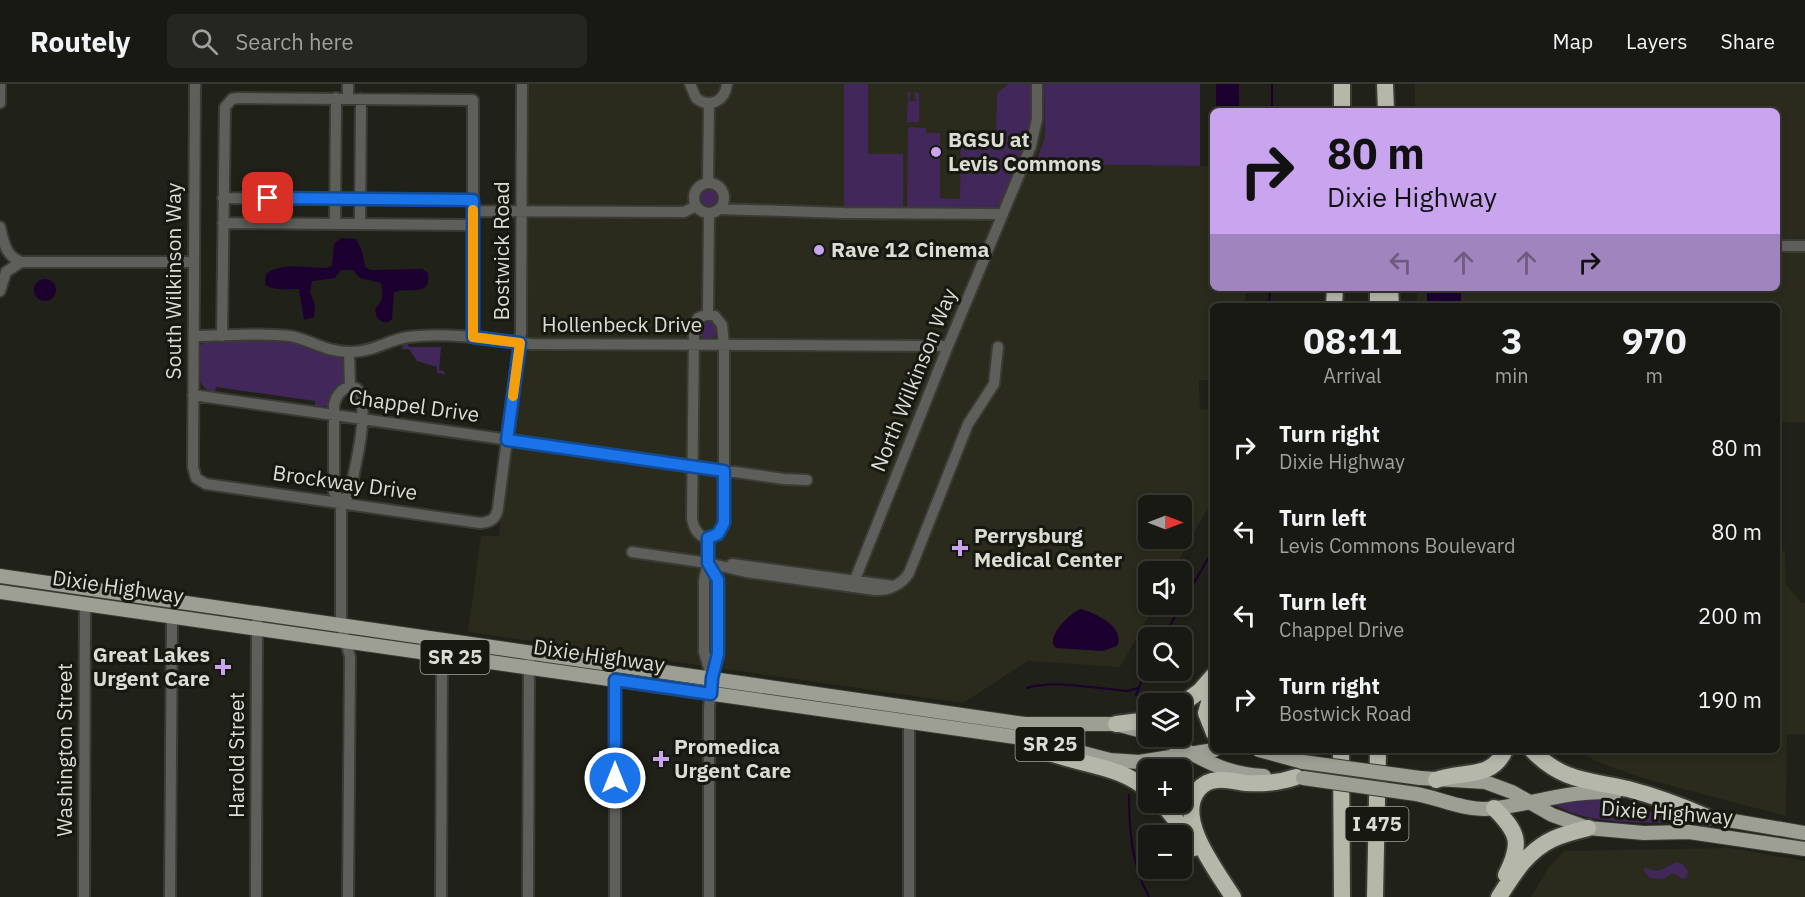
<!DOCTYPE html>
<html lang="en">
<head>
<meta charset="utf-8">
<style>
	:root { --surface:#181912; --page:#252620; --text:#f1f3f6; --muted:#9fa09f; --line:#363832 }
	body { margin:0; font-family:"IBM Plex Sans",sans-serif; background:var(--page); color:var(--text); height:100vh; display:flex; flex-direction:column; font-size:22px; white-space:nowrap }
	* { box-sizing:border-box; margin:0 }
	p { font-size:20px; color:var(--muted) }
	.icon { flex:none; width:33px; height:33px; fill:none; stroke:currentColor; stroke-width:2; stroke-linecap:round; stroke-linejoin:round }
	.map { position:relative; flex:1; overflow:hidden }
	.panel { position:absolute; left:1210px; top:219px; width:570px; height:450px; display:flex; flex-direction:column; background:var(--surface); border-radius:9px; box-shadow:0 3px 9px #0003,0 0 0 2px var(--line) }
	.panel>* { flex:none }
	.top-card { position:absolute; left:1210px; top:24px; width:570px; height:183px; border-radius:9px; box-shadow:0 3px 9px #0003,0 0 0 2px var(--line); background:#c8a5ee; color:#111; overflow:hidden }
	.needle { width:39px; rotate:90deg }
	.fabs { position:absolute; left:1138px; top:411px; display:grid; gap:12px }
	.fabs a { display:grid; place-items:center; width:54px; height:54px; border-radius:9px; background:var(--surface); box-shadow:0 3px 9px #0003,0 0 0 2px var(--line); font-size:30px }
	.pin { position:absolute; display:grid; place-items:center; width:51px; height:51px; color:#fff; margin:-26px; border-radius:12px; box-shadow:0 3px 9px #0006 }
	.me { position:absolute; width:66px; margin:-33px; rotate:0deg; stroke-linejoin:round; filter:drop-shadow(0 0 4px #0008) }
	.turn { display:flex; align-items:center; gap:21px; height:126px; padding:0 18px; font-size:27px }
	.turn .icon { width:78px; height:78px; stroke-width:2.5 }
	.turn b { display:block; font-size:42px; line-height:51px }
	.lanes { display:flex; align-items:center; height:57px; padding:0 18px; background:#0003; justify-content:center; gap:30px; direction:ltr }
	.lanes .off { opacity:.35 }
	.eta { display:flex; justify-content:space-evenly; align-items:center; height:102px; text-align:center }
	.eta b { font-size:36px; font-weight:700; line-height:42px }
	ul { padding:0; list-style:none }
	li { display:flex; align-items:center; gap:18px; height:84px; padding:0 18px }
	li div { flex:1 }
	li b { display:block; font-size:22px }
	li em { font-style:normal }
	header { display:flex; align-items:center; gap:36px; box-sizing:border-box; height:84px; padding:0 30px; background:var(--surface); border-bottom:2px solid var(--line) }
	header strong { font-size:28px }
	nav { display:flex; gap:33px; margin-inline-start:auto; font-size:21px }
	.search { width:420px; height:54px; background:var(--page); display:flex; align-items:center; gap:15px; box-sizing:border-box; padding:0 21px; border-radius:9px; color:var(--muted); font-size:22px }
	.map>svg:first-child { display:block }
	.built { fill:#2a2b1c; fill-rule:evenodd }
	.green { fill:#41275a }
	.water { fill:#1b0030 }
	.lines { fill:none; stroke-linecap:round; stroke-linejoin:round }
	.stream { stroke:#1b0030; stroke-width:2 }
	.minor-casing { stroke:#3a3b33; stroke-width:14 }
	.major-casing { stroke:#3a3b33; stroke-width:16 }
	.highway-casing { stroke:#3a3b33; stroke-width:20 }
	.minor { stroke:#5e5f5a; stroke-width:10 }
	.major { stroke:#9d9e94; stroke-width:14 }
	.highway { stroke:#b6b7ab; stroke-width:16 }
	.major-bridge-casing { stroke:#3a3b33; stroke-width:16; stroke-linecap:butt }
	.major-bridge { stroke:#9d9e94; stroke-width:14 }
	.route-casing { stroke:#114b97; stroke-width:15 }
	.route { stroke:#1a73e8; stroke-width:10 }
	.slow { stroke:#f59e0b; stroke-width:10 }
	.poi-dot { fill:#c8a5ee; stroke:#17180f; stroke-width:2 }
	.labels { text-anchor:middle; stroke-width:6; stroke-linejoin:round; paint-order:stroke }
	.shield { fill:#17180f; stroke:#a0a19a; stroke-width:1.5 }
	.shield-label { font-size:20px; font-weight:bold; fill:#dbdcd6 }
	.poi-label { font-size:21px; font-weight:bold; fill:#dbdcd6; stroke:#17180f; text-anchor:start }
	.street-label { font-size:21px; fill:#dbdcd6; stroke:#17180f }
</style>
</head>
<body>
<header>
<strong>Routely</strong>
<div class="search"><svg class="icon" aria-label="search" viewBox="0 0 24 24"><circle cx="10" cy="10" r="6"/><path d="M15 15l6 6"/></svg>Search here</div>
<nav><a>Map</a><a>Layers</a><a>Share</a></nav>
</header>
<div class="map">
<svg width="1805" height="813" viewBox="0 0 1805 813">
	<rect width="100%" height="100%" fill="#202118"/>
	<path class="built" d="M522,0H1044L1045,54L1035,80L1213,82L1214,204H1246L1244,222H1214L1213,296H1199L1200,325L1213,326V414L1173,487L1149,488V520L1155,521L1120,583L1028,577L963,619L468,548L481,452H499L507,356L521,248ZM1149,422H1182V454H1149Z
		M1415,0H1805V338H1778V222H1417V204H1778V27H1415Z
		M1778,467H1785L1786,500L1801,519H1805V650H1787L1786,732L1642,694L1595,677L1579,666H1778Z
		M1730,764L1805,777V813H1531L1548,784L1564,767Z"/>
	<path class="green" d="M844,0H868V70H903V125L844,124Z
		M1008,0H1032L1031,47L1027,61L1001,122L982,125L907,124L908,43L926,44V49H940V114L960,115L961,52L996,51L997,9Z
		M1044,0H1200V82L1035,80L1045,54Z
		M908,8H911L909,17H916L914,8L919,9V38H907Z
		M700 113a9 9 0 1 1 18 0a9 9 0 1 1-18 0Z
		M698 245a10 10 0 1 1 20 0a10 10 0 1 1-20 0Z
		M206,256L291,257L317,267L342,273C353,290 338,308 329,322L315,323V317L216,303L215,308C193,306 199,278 200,262Z
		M404,258H407L409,263H441L439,286L444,287L445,290L437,289V283L417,277L409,265H402Z
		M1566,715L1611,716L1665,732L1701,740V743C1646,733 1602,747 1550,719Z
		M1677,778L1684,781L1688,787L1687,793L1683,795L1673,789L1663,795L1650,794L1643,786L1645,784L1658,787Z"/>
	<path class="water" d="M1216,0H1239V27H1216Z
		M341,154L356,155L362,167L365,183L371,186L422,185L428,189C432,215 407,202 394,208L392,235C386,240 383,239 377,234L375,225C384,216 383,210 381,199L360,194L353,186H341L335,194L312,197L310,208L315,221L314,233L304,236L299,205C287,205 276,207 265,201L266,190C280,178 308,184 326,184L332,182L334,160Z
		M34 206a11 11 0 1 1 22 0a11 11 0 1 1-22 0Z
		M1427,204H1461V222H1427Z
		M1081,525C1095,529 1126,543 1117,562L1103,567L1056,564L1053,560C1051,548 1070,529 1081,525Z"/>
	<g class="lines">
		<path class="stream" d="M1272,27V0
			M1269,222L1270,204
			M1182,520L1214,464
			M1163,554L1182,520
			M1027,604C1056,595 1097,605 1128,607L1138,604
			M1136,611L1149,579
			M1129,711C1129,746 1132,782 1149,813"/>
		<defs>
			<path id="minor" d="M195,0L193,383L196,394L206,400L480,439C491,438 496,435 498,424L521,248L522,0
				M690,0L696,14C710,25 725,17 727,0
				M348,14V0
				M0,19V0
				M708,98L709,20
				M694 114a15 15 0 1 1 30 0a15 15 0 1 1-30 0Z
				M223,114L473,116
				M720,125L844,129L1003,130
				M473,127L684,128L696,122
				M223,139L473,141
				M335,140L336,14
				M360,140L361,15
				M0,143C4,159 5,171 21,178H194
				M1778,162H1805
				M0,207L6,188L21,178
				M708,230L715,232L722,241L724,261V439L718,450C704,459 695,450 692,435L694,243L698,234Z
				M708,230L709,129
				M194,252C222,252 262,248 290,252C312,256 324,268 351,268C373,268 388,256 408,253C448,248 491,255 531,260L948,262
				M222,252L225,23L232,15L238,14L473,16V253
				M349,268L350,303
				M193,311L784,395L807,396
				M341,418L350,410C355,380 365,348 362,317C361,296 338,300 334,321V408L341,418V541L350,573L348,813
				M709,454L708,479L704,496V568L712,594
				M632,468L708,479L746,488L875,506C889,507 902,500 909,489L968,340L994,300L998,263
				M708,479L718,496V570L712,594L709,624V813
				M732,480L893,502
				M852,503L948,262L1031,62L1037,35V0
				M84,813L85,520
				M170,813L172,532
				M256,813L257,538
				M441,813L442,571
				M528,813L529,577
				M615,813V596
				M909,813V638"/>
			<path id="major" d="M0,492L1025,640H1116L1149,649
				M0,508L1029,655L1110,676L1139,678L1214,666
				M1158,652C1196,670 1219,690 1264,692
				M1259,666L1303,678
				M1420,694L1485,698L1512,708L1552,731L1588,744L1644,749L1689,748L1805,765
				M1416,710C1439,714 1460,725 1484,725C1528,723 1570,704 1615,709
				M1698,731L1805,749"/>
			<path id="highway" d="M1385,0L1386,27
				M1342,27V0
				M1378,204V222
				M1390,204L1391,222
				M1334,222L1335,204
				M1214,601L1206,629L1214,649
				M1182,620L1200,607L1213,592
				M1116,640L1149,636
				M1029,655C1035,659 1042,666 1048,668C1083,682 1120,681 1149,707
				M1341,666L1342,813
				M1532,666C1562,698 1590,696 1628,705C1655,712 1682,722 1707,733
				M1436,696C1463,686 1492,696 1505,666
				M1161,718L1179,740L1194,764
				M1494,724C1519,749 1522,759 1506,791
				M1233,813C1217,787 1175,735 1198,706C1203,700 1211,696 1218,696C1227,695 1237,698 1246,699C1263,700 1279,699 1296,693
				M1375,813L1378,666
				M1499,813C1513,791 1527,767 1553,755C1564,750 1577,747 1588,744"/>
		</defs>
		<use href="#minor" class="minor-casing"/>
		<use href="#major" class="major-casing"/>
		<use href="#highway" class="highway-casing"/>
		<use href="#minor" class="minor"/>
		<use href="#major" class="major"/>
		<use href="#highway" class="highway"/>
		<defs>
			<path id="major-bridge" d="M1303,678L1420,694
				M1303,694L1416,710"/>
		</defs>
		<use href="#major-bridge" class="major-bridge-casing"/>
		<use href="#major-bridge" class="major-bridge"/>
	</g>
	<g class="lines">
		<defs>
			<path id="route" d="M268,114L473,116V253L520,259L507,356L724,387V439L718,450L708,454V479L718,496V570L712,594L711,610L615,596V694"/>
		</defs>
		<use href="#route" class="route-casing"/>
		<use href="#route" class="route"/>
		<path class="slow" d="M473,126V253L520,259L513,312"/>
	</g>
	<g class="poi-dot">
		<circle cx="936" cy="68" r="6"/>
		<circle cx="819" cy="166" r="6"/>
		<path d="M957 455h6v6h6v6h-6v6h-6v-6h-6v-6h6z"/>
		<path d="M220 574h6v6h6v6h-6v6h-6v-6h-6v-6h6z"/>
		<path d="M658 666h6v6h6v6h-6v6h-6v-6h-6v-6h6z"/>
	</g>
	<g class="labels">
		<g class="shield">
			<rect x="420.5" y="556" width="69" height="34" rx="4.5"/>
			<rect x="1015.5" y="643" width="69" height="34" rx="4.5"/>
			<rect x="1345.5" y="723" width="63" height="34" rx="4.5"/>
		</g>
		<g class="shield-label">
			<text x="455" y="580">SR 25</text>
			<text x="1050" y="667">SR 25</text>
			<text x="1377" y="747">I 475</text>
		</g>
		<g class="poi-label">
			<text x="948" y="63">BGSU at<tspan x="948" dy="24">Levis Commons</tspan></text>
			<text x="831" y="173">Rave 12 Cinema</text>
			<text x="974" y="459">Perrysburg<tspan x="974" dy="24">Medical Center</tspan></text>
			<text x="210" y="578" text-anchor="end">Great Lakes<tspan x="210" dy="24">Urgent Care</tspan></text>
			<text x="674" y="670">Promedica<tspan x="674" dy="24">Urgent Care</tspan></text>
		</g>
		<g class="street-label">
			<text transform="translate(502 167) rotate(-90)" y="7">Bostwick Road</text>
			<text transform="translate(174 197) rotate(-90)" y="7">South Wilkinson Way</text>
			<text x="622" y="248">Hollenbeck Drive</text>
			<text transform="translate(914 296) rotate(-68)" y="7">North Wilkinson Way</text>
			<text transform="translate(414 322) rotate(8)" y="7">Chappel Drive</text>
			<text transform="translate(345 399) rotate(8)" y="7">Brockway Drive</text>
			<text transform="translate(118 503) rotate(8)" y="7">Dixie Highway</text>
			<text transform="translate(599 572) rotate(8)" y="7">Dixie Highway</text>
			<text transform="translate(65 666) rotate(-90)" y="7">Washington Street</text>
			<text transform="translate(237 671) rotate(-90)" y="7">Harold Street</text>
			<text transform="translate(1667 729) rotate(4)" y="7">Dixie Highway</text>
		</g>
	</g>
</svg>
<div class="fabs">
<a><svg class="needle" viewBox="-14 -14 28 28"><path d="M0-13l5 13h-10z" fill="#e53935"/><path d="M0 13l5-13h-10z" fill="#9fa09f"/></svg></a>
<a><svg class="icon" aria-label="sound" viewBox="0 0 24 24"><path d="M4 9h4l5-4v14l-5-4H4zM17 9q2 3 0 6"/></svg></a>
<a><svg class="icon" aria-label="search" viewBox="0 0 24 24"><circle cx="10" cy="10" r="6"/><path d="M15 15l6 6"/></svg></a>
<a><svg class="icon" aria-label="layers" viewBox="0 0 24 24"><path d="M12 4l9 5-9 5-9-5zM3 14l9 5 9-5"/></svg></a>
<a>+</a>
<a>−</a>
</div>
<div class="pin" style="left:268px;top:114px;background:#d93025"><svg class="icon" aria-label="arrive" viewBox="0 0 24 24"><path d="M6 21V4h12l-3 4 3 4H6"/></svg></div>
<svg class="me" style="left:615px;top:694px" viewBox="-20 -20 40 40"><circle r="17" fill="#1a73e8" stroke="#fff" stroke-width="3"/><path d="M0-11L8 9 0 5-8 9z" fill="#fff"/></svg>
<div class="top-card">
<div class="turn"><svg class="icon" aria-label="right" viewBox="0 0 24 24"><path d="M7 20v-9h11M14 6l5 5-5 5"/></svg><div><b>80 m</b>Dixie Highway</div></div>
<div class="lanes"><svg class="icon off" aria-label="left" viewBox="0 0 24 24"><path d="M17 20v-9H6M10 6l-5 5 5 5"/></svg><svg class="icon off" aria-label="ahead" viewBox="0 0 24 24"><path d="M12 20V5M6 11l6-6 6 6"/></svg><svg class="icon off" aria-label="ahead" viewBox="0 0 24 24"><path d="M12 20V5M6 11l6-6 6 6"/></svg><svg class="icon" aria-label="right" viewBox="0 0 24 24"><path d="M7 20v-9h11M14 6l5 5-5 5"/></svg></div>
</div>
<section class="panel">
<div class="eta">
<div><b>08:11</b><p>Arrival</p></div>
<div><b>3</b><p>min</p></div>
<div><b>970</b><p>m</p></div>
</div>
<ul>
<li><svg class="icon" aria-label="right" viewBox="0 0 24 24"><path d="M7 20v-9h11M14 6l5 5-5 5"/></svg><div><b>Turn right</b><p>Dixie Highway</p></div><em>80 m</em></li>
<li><svg class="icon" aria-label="left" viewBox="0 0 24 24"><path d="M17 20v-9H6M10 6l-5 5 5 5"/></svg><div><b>Turn left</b><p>Levis Commons Boulevard</p></div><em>80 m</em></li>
<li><svg class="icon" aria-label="left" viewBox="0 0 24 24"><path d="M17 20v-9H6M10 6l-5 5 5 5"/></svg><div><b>Turn left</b><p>Chappel Drive</p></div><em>200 m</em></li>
<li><svg class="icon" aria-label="right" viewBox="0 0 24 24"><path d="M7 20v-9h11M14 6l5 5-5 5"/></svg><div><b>Turn right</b><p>Bostwick Road</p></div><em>190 m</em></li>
</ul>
</section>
</div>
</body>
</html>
